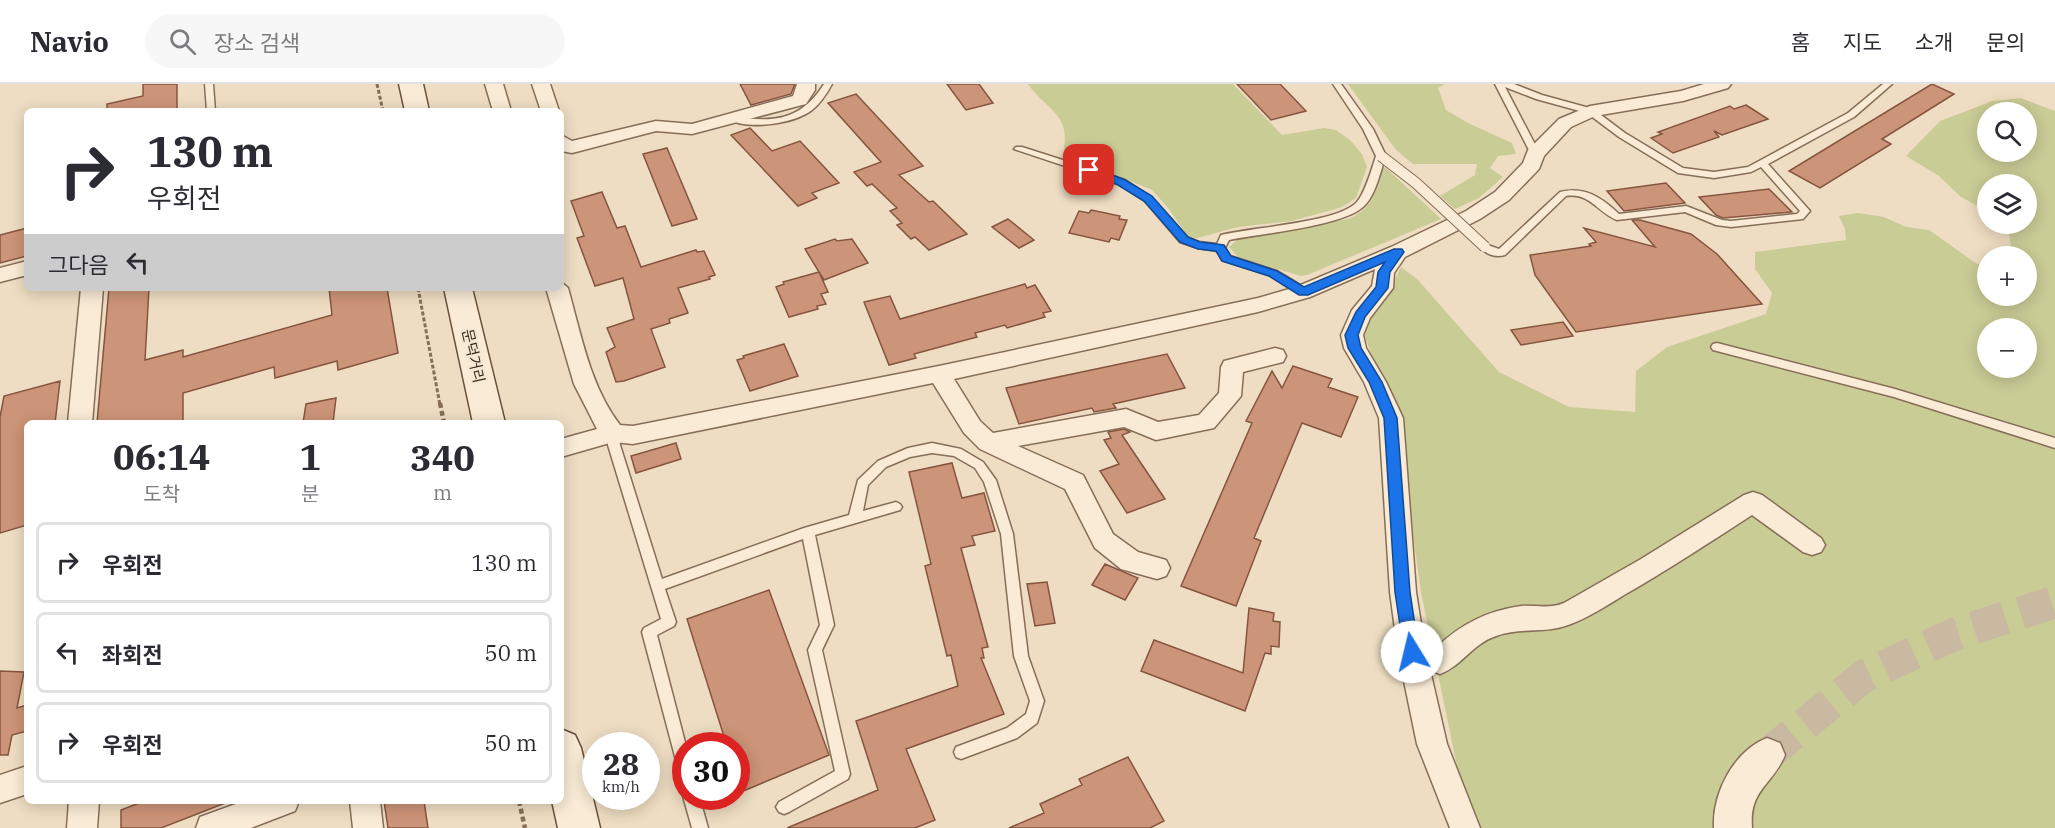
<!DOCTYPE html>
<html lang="ko">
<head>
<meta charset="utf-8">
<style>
	:root { --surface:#fff; --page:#f7f7f7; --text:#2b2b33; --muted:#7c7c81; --line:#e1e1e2 }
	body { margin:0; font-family:"IBM Plex Serif","Noto Sans KR",serif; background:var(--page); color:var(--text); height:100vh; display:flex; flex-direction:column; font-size:22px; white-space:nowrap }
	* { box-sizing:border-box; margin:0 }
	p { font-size:20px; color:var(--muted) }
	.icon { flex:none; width:33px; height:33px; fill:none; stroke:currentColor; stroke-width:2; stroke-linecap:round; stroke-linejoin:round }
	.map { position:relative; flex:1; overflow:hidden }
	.drawer { position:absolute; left:24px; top:336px; width:540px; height:384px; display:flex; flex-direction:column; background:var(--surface); border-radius:9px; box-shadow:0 3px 15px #0003 }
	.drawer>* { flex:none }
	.banner { position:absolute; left:24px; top:24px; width:540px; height:183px; border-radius:9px; box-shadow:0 3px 15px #0003; background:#fff; color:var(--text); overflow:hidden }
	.tools { position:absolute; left:1977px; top:18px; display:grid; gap:12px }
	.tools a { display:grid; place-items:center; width:60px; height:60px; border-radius:50%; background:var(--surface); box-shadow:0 3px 15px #0003; font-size:30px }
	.speed { position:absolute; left:582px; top:648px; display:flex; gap:12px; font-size:30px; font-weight:700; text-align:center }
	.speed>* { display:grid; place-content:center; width:78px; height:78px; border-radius:50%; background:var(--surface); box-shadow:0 3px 15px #0003; line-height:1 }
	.speed small { font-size:15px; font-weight:400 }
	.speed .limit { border:9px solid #d22; background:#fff; color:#111 }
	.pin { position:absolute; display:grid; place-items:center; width:51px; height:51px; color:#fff; margin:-26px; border-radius:12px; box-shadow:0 3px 9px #0006 }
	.me { position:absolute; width:66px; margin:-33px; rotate:351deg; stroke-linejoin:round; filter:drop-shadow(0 0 4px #0008) }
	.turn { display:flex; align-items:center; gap:21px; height:126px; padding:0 24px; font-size:27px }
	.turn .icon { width:78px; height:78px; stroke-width:2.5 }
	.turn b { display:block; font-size:42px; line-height:51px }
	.then { display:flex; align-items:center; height:57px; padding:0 24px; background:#0003; gap:12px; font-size:22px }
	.eta { display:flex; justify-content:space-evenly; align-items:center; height:102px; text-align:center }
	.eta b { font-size:36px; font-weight:700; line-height:42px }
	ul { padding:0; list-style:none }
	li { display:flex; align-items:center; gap:18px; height:81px; margin:0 12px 9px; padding:0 12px; border:3px solid var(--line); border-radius:9px }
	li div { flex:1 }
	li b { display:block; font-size:22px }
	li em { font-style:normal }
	header { display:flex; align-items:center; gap:36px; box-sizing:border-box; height:84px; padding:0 30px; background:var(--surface); border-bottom:2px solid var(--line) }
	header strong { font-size:28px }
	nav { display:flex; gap:33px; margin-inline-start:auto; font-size:21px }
	.search { width:420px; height:54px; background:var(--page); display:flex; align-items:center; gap:15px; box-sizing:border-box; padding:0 21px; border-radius:33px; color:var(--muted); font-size:22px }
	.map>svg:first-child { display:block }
	.green { fill:#cacc96; fill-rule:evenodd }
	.building { fill:#cc9478; stroke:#86553f; stroke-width:1.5 }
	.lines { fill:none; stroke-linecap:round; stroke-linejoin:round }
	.tertiary-tunnel { stroke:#c9b9a1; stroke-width:33; stroke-dasharray:33 16; stroke-linecap:butt }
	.service-casing { stroke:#876e59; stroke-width:3 }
	.minor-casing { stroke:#876e59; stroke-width:3 }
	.tertiary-casing { stroke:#876e59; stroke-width:3 }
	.secondary-casing { stroke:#694f3c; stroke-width:3 }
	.path-far1 { stroke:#876e59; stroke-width:3; stroke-dasharray:4 2; stroke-linecap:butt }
	.path { stroke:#876e59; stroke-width:4.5; stroke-dasharray:5 3; stroke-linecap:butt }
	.service { fill:#f9ebd5; fill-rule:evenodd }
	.minor { fill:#f9ebd5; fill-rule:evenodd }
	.tertiary { fill:#f9ebd5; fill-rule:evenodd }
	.secondary { fill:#f9ebd5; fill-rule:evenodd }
	.service-bridge-casing { stroke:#876e59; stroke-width:12; stroke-linecap:butt }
	.service-bridge { stroke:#f9ebd5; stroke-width:10 }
	.route { fill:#1a73e8; stroke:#114b97; stroke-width:1.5 }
	.labels { text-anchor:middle; stroke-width:4.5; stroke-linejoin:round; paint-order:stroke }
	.street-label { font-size:15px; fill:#37281d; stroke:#f5e8d1 }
</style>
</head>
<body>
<header>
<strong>Navio</strong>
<div class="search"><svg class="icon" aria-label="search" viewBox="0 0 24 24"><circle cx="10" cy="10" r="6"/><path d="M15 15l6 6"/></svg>장소 검색</div>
<nav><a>홈</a><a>지도</a><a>소개</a><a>문의</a></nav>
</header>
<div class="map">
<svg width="2055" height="744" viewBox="0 0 2055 744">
	<rect width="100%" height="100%" fill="#eeddc2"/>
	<path class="green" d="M1028,0H1233L1282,51L1324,44L1336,46L1350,56L1362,70L1367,83L1356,114L1342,123L1292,137L1238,143L1190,156L1169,125L1152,106L1093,82L1064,64C1070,29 1045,25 1028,0Z
		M1348,0H1445L1438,4L1446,26L1468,39L1512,59L1516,70L1498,72L1490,84L1503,93L1479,114L1455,125L1440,112L1475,91L1477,80H1413L1396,66Z
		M2021,14L2055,27V744H1481L1459,692L1421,508L1394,314L1373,275L1364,250L1369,234L1385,217L1401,183L1418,196L1499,288L1569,323L1635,328L1636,287L1667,263L1766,230L1772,209L1755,185V168L1846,156L1845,145L1839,132L1858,129L1884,133L1906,143L1929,146L1977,180L1987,179L1988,212H2026V172H2009C2012,161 2011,149 2003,140H2026V100H1988L1987,127L1961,113L1939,92L1906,72L1940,37L1992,17ZM1988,28H2026V68H1988ZM1988,244H2026V284H1988Z
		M1385,83L1441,135L1307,191L1301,192L1238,173L1229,163L1237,156L1348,135C1365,128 1373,118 1378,100C1380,92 1379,88 1385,83Z"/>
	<path class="building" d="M143,0H177V27H107V20L143,12Z
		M740,0H795L791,10L751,21Z
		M947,0H979L993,19L966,26Z
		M1237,0H1280L1306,27L1271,36Z
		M1932,0L1954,10L1882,55L1891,60L1820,104L1789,87Z
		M856,10L923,82L899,91L929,118L933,117L967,150L929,166L915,153L911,155L897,141L902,139L890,127L897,124L872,100L867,102L854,88L881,78L828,19Z
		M1746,21L1768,35L1722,51L1714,47L1719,53L1673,69L1651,54L1662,50L1658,48L1730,22L1734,25Z
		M750,44L772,67L800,57L839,99L812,109L817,114L798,122L731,51Z
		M667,64L697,135L672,142L643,70Z
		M1666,99L1685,119L1624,127L1607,107Z
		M1769,105L1792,128L1723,134L1716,131L1699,113Z
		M602,108L617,144L625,142L641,183L696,166L697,168L704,167L715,191L709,193L710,195L678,204L688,229L669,235L670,239L651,245L665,283L624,297L616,298L606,268L615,263L607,244L634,235L623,194L595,202L577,154L584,152L571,117Z
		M1091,126L1120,132L1119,135L1127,136L1119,156L1111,154L1109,158L1069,149L1079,127L1089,129Z
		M1008,135L1034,156L1019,164L992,143Z
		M1632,136H1640L1691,150L1717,170L1762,220L1576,248L1535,191L1530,171L1591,162L1589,160L1596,158L1584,144L1655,163Z
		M27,144V172L0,179V151Z
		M835,155L837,157L852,155L868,179L824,196L819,188L828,208L821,210L826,220L817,222L818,225L789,233L776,203L784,200L783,198L819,188L805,165Z
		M1025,200L1027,204L1035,201L1051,227L1043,229L1045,233L1007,244L1005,241L975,249L977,253L914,270L916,274L889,281L864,218L890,212L900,235Z
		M109,204H149L145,276L183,266V273L332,231L329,204H387L398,269L338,286L337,277L275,294L274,283L183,309V339H97Z
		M1563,238L1573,252L1521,261L1511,246Z
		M784,260L798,292L750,307L737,276L744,274L743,272Z
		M1167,270L1185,304L1113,320L1116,324L1094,328L1092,324L1019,340L1006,304Z
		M1293,282L1332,295L1328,303L1358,313L1341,353L1302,339L1254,454L1261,457L1236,522L1181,502L1252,339L1246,337L1272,287L1282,304Z
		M60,297L55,339H27V441L0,449V333L4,312Z
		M336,314L333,339H303L306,320Z
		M1124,345L1130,348L1122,351L1165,415L1127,429L1100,387L1119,380L1104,356L1111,354L1108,348Z
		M676,359L681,375L636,389L631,372Z
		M952,379L962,414L984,409L995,447L972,452L975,461L961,464L988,563L982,564L984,574H981L1004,630L906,665L935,736L915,744H787L878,706L856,637L958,602L951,571L947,572L925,482L931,480L909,388Z
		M1105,480L1138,494L1125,516L1092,501Z
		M1047,498L1055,539L1035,542L1027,500Z
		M769,506L829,671L741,708L736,693V662H727L687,535Z
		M1249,524L1274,529L1273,537L1280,538L1279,563L1271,562V570L1265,569L1245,627L1141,587L1154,556L1243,589Z
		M0,587L24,588L17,624L27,621V647L12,651L8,671H0Z
		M1128,673L1164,737L1150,744H1009L1044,729L1040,720L1082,701L1079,695Z
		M144,717H228V718L161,744H121V726Z
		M384,717H424L428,744H388Z"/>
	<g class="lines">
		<path class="tertiary-tunnel" d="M1767,671L1864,592L1957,549L2055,518"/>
		<defs>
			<path id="service" d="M205,0H213L215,27H207Z
				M824,0H832C827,9 821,19 812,26C794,40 746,47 726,34L731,31C771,40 801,37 824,0Z
				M1333,0H1341L1373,45L1386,72C1380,87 1376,112 1363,123C1343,142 1259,150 1229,156L1225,164L1230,172L1277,187L1307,205L1308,208L1307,211L1303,212L1269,191L1222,176L1217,167L1198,164L1180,158L1145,117L1119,100L1014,65L1016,63H1022L1125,96L1151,113L1188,154L1199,158L1217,160L1221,151C1253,143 1335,139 1356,119C1365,110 1372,84 1376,72L1363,45Z
				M1495,0H1514L1542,11L1593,25L1625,49L1683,84L1714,88L1748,83L1848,29L1883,0H1892L1854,33L1768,80L1810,127L1803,135L1731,143L1716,141L1685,128L1617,136C1598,129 1590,108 1566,112L1505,171C1495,174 1486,170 1480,163L1485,160L1499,165L1560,108C1584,102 1601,113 1619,130L1686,122L1722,136L1731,137L1797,130L1800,127L1761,83L1751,88L1714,94L1678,89L1619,53L1587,29L1536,15L1505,3L1540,70L1538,72H1532Z
				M1717,259L1895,305L2055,354V364L1894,313L1713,266L1711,263L1713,260Z
				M613,345L619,349L620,361L662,495L804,444L849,431L858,396L878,377L908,364L932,359L961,365L983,378L996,396L1013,450L1028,572L1044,617L1037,639L1017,654L961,675L956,673L954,668L956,663L1007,644L1026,630L1030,617L1014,572L1001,450L984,398L975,384L954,372L932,369L910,373L886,383L868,401L863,427L896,418L900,420L902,423L900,426L815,451L834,541L822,566L850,690L848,695L789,728L784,730L779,728L776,723L779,718L835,687L808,566L820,541L803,455L665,505L676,538L674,542L657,551L686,662V697L681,695L642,548L644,544L661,535L608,361L607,349Z
				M686,707V712H699L708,744H692L683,712Z"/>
			<path id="minor" d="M485,0H503L511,27H493Z
				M532,0H550L559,27H541Z
				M797,0H815V6L806,20L692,50L656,47L572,69L561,67V51L572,57L656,37L692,40L793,12Z
				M1704,0H1731L1728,4L1683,17L1595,32L1571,43L1544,72L1539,85L1509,116L1480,135L1405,173L1394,189L1393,204L1370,234L1363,251L1366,264L1386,298L1403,334L1416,508L1424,559L1437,563C1461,540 1487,527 1521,522C1535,521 1550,525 1564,519L1641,475L1744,411L1753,408L1762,411L1821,454L1825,461L1821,468L1812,471L1803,468L1752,431C1710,458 1668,486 1624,511C1606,522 1588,534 1568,541C1545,550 1519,543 1496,552C1472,560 1462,582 1440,590L1430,586L1447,660L1480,744H1450L1417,660L1398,568L1390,508L1379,334L1364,298L1344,264L1341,251L1352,226L1372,202L1375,185L1310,213L1258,228L954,295L980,337L993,349L1126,325L1158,338L1199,331L1219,309L1221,283L1224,277L1275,264L1283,266L1286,272L1283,278L1243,288L1241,312L1214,344L1156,356L1124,343L1018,362L1083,391L1113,450L1138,468L1166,476L1170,484L1166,492L1157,495L1121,485L1095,464L1065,405L980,365L964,349L933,299L633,360L613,358L561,373V355L597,345L574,300L546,204H561V198L568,204C581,250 590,302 620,341L633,342L939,282L1258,214L1296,203L1391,163L1466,127L1495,108L1523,79L1528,66L1559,35L1590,22L1681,7Z
				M27,177V191L0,198V184Z
				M81,204H103L92,339H68Z
				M27,682V710L0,719V691Z
				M69,717H99L97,744H67Z
				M244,717H299L295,727L251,744H196L200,733Z
				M350,717H380L383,744H353Z"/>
			<path id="tertiary" d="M1767,654L1780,659L1785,671C1772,702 1749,705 1752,744H1714C1712,709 1734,667 1767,654Z"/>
			<path id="secondary" d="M399,0H423L429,27H405Z
				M444,204H472L505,339H473Z
				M561,645L575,651L581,664L600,744H558L552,717H561Z"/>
		</defs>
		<use href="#service" class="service-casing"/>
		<use href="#minor" class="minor-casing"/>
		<use href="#tertiary" class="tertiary-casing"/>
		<use href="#secondary" class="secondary-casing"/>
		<path class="path-far1" d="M377,0L383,27
			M418,204L440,321"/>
		<path class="path" d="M440,319L444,339
			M519,717L525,744"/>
		<use href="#service" class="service"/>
		<use href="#minor" class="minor"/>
		<use href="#tertiary" class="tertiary"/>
		<use href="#secondary" class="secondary"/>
		<defs>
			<path id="service-bridge" d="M1381,72L1416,99L1485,163"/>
		</defs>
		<use href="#service-bridge" class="service-bridge-casing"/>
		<use href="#service-bridge" class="service-bridge"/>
	</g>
	<path class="route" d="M1085,83H1093L1125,96L1152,112L1188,153L1200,158L1224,161L1231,172L1277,187L1304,203L1394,165H1402L1404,168L1390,188L1388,204L1365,233L1358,251L1361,264L1382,298L1397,334L1410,508L1419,568L1417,573L1412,575L1406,573L1404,568L1395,508L1384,334L1369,298L1348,264L1345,251L1356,228L1376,203L1378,188L1385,178L1308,211H1299L1269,192L1222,177L1216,167L1198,165L1180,158L1144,117L1118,101L1085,88Z"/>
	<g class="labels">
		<g class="street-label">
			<text transform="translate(473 272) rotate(77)" y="5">문덕거리</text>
		</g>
	</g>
</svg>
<div class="tools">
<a><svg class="icon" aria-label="search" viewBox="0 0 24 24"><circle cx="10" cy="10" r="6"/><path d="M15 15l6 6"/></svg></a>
<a><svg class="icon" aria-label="layers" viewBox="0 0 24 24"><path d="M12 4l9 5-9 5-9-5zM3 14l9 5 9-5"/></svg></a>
<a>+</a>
<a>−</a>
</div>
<div class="speed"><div>28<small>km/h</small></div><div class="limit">30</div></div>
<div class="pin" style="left:1089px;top:86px;background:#d93025"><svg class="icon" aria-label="arrive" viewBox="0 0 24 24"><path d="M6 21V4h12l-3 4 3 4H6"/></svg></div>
<svg class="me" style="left:1412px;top:568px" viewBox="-20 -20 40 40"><circle r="19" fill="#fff"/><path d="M0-13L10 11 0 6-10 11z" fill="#1a73e8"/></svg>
<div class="banner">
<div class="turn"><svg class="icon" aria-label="right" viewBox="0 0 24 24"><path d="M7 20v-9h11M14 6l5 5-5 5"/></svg><div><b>130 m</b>우회전</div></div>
<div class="then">그다음<svg class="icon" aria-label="left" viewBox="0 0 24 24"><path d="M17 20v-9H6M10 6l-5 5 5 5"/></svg></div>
</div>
<section class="drawer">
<div class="eta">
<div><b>06:14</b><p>도착</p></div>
<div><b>1</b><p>분</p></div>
<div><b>340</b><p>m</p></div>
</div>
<ul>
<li><svg class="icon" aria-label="right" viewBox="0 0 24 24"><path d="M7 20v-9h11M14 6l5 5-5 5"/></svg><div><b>우회전</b></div><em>130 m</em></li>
<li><svg class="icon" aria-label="left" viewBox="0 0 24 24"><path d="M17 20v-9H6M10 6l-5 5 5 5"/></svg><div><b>좌회전</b></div><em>50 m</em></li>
<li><svg class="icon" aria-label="right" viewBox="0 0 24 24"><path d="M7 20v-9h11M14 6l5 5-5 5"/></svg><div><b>우회전</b></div><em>50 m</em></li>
</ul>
</section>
</div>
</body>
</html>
